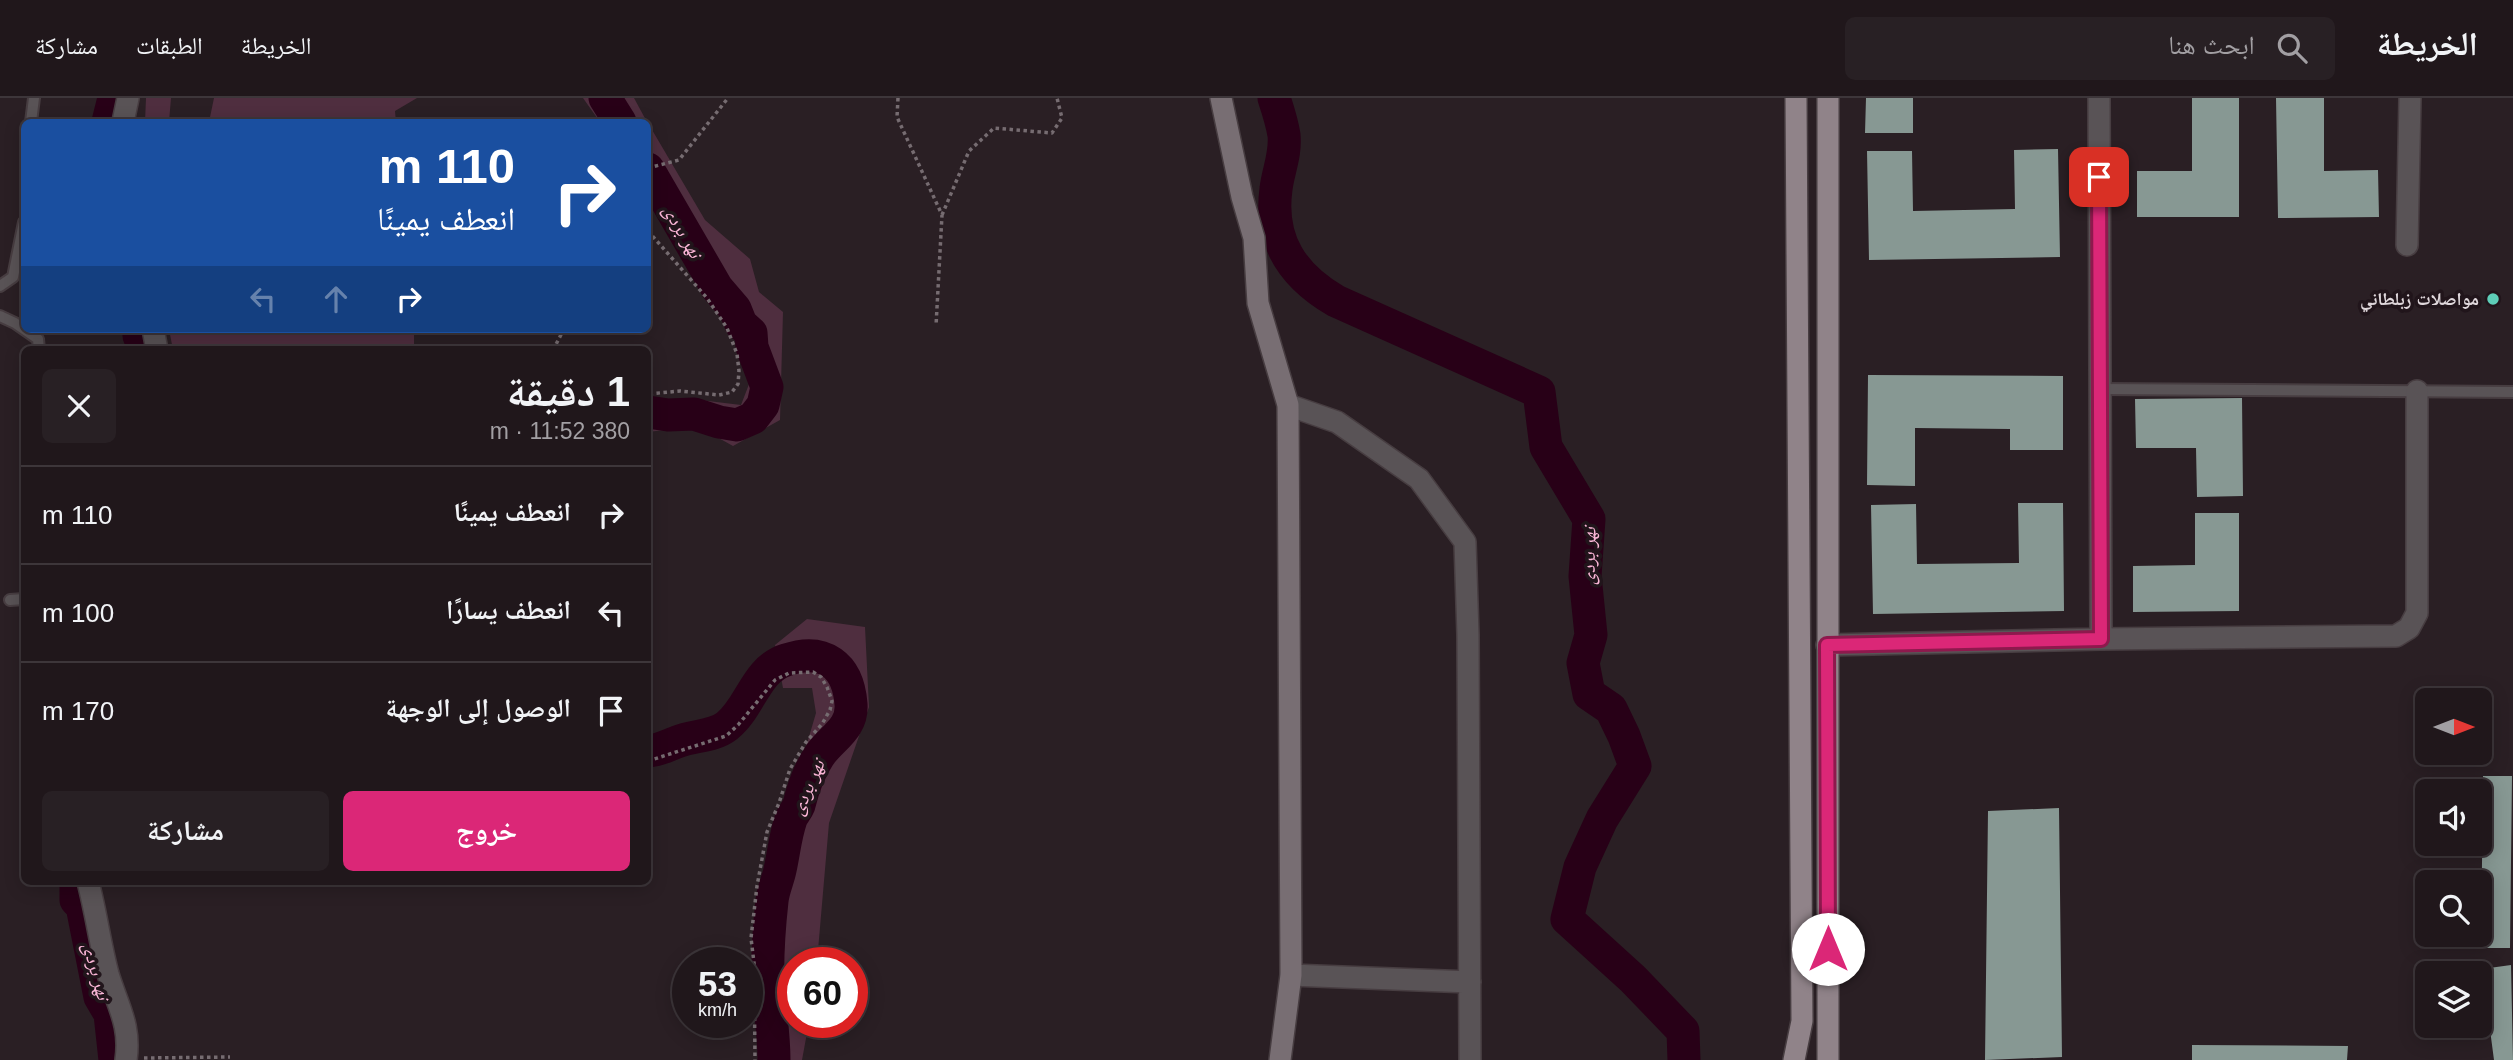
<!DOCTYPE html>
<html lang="ar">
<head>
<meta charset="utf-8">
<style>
	:root { --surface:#20171b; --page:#282024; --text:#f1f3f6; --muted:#a29fa3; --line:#3d363a; --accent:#db2777 }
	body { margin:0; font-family:Arial,"Noto Naskh Arabic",sans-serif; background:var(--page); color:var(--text); direction:rtl; height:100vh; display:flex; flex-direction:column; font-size:26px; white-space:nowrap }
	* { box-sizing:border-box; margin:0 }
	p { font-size:23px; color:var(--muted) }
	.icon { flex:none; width:38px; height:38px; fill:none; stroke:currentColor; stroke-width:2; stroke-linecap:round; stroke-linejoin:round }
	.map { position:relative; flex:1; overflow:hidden; direction:ltr }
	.details { position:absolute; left:21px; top:248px; width:630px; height:539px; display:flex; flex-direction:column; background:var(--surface); border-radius:10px; box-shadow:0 4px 18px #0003,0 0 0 2px var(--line); direction:rtl }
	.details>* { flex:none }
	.banner { position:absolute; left:21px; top:21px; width:630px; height:214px; border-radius:10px; box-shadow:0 4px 18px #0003,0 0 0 2px var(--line); direction:rtl; background:#1a4fa0; color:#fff; overflow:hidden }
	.needle { width:46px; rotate:90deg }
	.buttons { position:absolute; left:2415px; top:590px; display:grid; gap:14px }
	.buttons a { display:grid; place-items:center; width:77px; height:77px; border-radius:10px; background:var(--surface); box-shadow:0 4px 18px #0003,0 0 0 2px var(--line); font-size:35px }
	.speed { position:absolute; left:672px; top:849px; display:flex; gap:14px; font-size:35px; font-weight:700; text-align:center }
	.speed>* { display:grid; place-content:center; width:91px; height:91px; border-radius:50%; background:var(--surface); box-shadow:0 4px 18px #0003,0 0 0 2px var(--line); line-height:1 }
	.speed small { font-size:18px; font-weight:400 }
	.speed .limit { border:10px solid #d22; background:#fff; color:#111 }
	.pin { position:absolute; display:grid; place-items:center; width:60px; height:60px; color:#fff; margin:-30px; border-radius:14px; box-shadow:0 4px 10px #0006 }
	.me { position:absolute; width:77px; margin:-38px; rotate:0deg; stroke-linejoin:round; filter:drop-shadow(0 0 5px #0008) }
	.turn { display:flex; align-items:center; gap:24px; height:147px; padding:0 21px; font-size:32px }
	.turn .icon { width:91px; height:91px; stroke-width:2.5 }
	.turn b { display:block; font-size:49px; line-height:60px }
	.lanes { display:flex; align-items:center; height:66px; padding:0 21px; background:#0003; justify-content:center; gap:35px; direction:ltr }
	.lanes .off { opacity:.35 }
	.round { display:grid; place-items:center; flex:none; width:74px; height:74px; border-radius:10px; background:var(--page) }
	.summary { display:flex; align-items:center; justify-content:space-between; height:119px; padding:0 21px }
	h1 { font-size:42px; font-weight:800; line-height:52px }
	.button { display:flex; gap:14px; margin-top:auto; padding:14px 21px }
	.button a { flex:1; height:80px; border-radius:10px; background:var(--accent); color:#fff; font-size:28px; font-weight:800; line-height:80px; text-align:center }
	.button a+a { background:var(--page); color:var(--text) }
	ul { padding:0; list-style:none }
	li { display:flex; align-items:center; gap:21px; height:98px; padding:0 21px; border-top:2px solid var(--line) }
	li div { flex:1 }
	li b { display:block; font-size:26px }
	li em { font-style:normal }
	header { display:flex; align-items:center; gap:42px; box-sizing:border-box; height:98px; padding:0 35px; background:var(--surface); border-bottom:2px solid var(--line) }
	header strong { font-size:33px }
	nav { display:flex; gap:38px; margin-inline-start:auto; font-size:24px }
	.search { width:490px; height:63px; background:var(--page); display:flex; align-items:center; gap:18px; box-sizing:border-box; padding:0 24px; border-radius:10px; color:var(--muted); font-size:26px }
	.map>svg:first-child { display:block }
	.green { fill:#4f2e3f }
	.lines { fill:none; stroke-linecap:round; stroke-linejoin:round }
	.river { stroke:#280017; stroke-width:33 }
	.building { fill:#879893 }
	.lane-casing { stroke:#473d41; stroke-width:14 }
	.street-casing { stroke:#473d41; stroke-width:24 }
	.secondary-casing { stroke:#473d41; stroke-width:24 }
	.primary-casing { stroke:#473d41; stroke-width:24 }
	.path { stroke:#766c71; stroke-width:3.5; stroke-dasharray:3.5 3.5; stroke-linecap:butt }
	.lane { stroke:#595356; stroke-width:10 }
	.street { stroke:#595356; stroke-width:21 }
	.secondary { stroke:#786e73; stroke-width:21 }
	.primary { stroke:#908389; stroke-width:21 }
	.route-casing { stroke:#8e194d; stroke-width:18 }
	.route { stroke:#db2777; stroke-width:12 }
	.poi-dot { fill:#5eceb8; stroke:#21151b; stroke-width:2.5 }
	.labels { text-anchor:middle; stroke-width:7; stroke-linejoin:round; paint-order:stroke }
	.poi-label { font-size:18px; font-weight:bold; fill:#e0d8dc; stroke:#21151b; text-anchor:end }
	.water-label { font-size:19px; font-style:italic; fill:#fcb7d8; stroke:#21151b }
</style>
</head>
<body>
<header>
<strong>الخريطة</strong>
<div class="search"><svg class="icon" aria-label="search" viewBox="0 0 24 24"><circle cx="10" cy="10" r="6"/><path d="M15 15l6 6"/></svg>ابحث هنا</div>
<nav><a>الخريطة</a><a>الطبقات</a><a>مشاركة</a></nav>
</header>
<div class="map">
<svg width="2513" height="962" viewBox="0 0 2513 962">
	<rect width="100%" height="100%" fill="#2a1f24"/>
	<path class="green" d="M146,0H171L169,24H145Z
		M214,0H417L395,13L396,24H209Z
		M583,0H634L647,24H600Z
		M648,25L705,122L750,161L759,194L783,214L780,322L733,348L697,328L648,334V305L700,302L741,307L751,281L727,213L648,100Z
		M169,231H414V252H173Z
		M807,521L865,529L869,609L829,725L817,864H793V924H809L802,962H763L764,827L798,676L816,615L812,590H783L775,547Z"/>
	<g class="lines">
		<path class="river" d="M605,0L620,24
			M1274,0C1278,12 1282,25 1284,37C1286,57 1278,73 1276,91C1269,143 1293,178 1336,203L1539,294L1546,349L1589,421L1585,478L1591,537L1583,565L1589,596L1611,611L1624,638L1635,668L1602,721L1580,769L1567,821L1633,881L1683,933L1684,962
			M108,24L114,0
			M648,71L717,190L735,211L741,226L751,235L752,249L767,289L763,307L753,320L737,327L719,324L694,316L668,317L648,314
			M139,231V238L147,252
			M648,653C660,652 666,648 677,644C694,637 713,639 727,628C751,609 755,572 786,562C824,549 848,567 851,606C853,631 831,640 819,658C809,673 803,690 799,707C797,712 793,716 791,721C785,739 784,754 780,772C778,782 773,792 772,803C769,830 767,861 768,888C770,913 774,937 774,962
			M76,784V802L82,808L100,899L110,916L115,962"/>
	</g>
	<path class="building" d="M1866,0H1913V35H1865Z
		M2192,0H2239V119H2137V73H2192Z
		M2276,0H2324V73L2378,72L2379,119L2278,120Z
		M2058,51L2060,159L1869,162L1867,53H1912L1913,113L2015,111L2014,52Z
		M1868,277L2063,278V352H2010V331L1915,330V388L1867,387Z
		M2242,300L2243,398L2197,399L2196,350H2136L2135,301Z
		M2018,405H2063L2064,513L1873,516L1871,407L1916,406L1917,466L2019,465Z
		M2195,415H2239V513L2133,514V468L2195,467Z
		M2483,678H2512L2510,850H2481Z
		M2059,710L2062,959L1985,962L1988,713Z
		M2511,867L2513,962H2494L2482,871Z
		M2192,947L2348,948L2347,962H2192Z"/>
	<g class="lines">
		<defs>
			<path id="lane" d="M31,24L34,0
				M0,188L13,179L24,124
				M0,218L15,225L38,241L39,252
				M2100,291L2513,294
				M10,502L24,501"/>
			<path id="street" d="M2099,0L2101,541
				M123,24L128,0
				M2407,147L2410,0
				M153,231L157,252
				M1288,307L1337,324L1419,381L1465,444L1468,537L1470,962
				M1827,547L2101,541L2396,538L2409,530L2417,515V293
				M88,784C96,814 100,846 108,876C118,909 131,927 126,962
				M1291,877L1470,884"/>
			<path id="secondary" d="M1221,0L1242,99L1254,140L1258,205L1288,307L1291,877L1280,962"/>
			<path id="primary" d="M1828,0V962
				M1794,962L1802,923L1796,0"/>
		</defs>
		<use href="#lane" class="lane-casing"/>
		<use href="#street" class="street-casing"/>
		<use href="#secondary" class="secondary-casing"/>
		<use href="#primary" class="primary-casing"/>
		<path class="path" d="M898,0L897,19L942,117L936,228
			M648,70L679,62L728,0
			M942,117L969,53L994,30L1052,35L1062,20L1057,0
			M648,133L707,200L727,230L737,256L739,273L738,286L732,294L719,297L680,293L648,296
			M553,252L564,231
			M648,663L726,638L738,627L775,582L789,575L813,574L821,579L827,589L832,603L830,612L822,626L806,644L790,671L779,705L767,734L757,788L751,840L754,865L755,962
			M144,960L230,959"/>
		<use href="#lane" class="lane"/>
		<use href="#street" class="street"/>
		<use href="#secondary" class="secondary"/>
		<use href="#primary" class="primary"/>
	</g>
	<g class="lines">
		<defs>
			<path id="route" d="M1828,851L1827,547L2101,541L2099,79"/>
		</defs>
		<use href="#route" class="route-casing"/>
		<use href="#route" class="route"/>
	</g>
	<circle class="poi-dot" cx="2493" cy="201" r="7"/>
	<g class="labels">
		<g class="poi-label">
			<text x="2479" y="207">مواصلات زبلطاني</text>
		</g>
		<g class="water-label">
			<text transform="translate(683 133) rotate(60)" y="7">نهر بردى</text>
			<text transform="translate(1588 458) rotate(-89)" y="7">نهر بردى</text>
			<text transform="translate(807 689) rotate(-66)" y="7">نهر بردى</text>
			<text transform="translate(97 873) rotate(75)" y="7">نهر بردى</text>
		</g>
	</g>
</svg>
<div class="buttons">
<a><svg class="needle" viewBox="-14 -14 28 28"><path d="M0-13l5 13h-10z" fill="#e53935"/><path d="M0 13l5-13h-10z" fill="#a29fa3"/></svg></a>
<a><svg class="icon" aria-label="sound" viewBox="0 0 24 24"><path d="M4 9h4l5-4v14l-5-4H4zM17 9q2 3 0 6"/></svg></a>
<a><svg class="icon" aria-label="search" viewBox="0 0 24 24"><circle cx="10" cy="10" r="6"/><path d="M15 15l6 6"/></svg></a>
<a><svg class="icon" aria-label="layers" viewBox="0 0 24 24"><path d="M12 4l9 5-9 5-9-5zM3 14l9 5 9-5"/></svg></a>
</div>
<div class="speed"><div>53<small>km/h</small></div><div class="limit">60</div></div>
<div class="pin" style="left:2099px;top:79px;background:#d93025"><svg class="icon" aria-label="arrive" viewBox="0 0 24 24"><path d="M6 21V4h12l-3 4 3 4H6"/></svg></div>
<svg class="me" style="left:1828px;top:851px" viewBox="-20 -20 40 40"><circle r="19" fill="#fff"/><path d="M0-13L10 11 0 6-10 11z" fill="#db2777"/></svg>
<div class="banner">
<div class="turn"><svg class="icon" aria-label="right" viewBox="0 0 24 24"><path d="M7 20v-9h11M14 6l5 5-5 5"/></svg><div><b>110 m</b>انعطف يمينًا</div></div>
<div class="lanes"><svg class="icon off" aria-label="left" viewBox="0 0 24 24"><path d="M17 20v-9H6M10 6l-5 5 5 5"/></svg><svg class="icon off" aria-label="ahead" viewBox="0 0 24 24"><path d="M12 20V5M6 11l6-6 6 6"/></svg><svg class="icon" aria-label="right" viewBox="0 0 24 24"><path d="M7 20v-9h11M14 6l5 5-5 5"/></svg></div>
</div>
<section class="details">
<div class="summary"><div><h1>1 دقيقة</h1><p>380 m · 11:52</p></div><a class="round"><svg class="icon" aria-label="close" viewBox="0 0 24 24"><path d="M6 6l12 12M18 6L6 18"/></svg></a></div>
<ul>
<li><svg class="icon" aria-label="right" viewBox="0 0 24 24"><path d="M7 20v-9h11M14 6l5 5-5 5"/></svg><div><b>انعطف يمينًا</b></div><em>110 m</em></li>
<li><svg class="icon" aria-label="left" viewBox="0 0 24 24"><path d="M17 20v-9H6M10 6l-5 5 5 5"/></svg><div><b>انعطف يسارًا</b></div><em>100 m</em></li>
<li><svg class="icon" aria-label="arrive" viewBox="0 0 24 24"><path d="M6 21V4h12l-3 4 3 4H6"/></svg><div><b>الوصول إلى الوجهة</b></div><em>170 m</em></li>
</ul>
<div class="button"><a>خروج</a><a>مشاركة</a></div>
</section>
</div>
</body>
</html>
